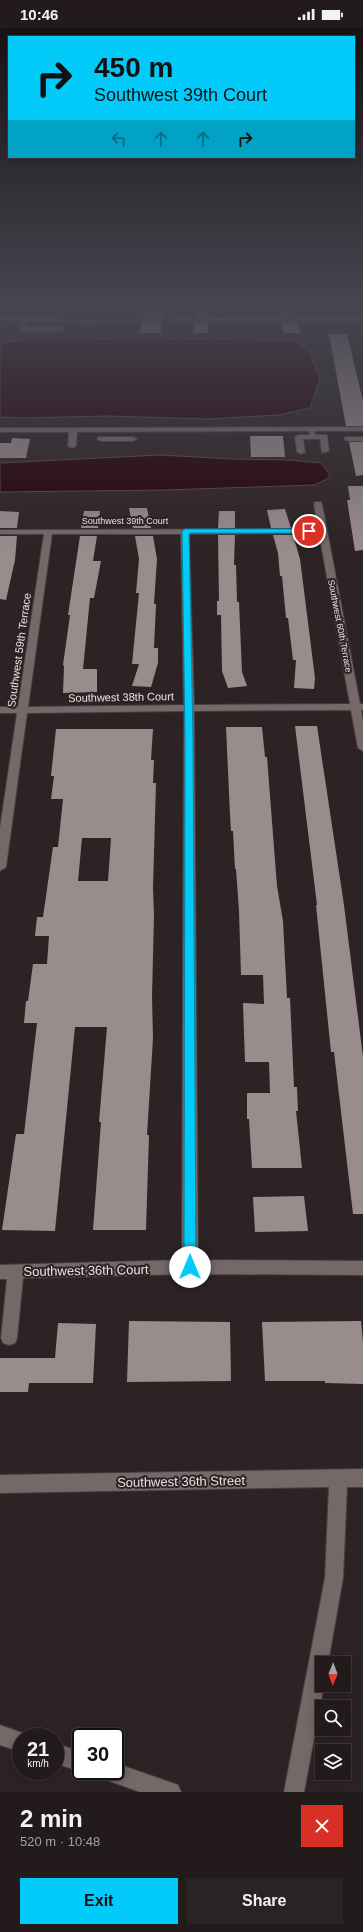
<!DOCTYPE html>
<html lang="en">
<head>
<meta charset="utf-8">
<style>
	:root { --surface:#221a1b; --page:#2a2324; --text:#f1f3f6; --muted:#a2a1a3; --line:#3f383a; --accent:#03cbf9 }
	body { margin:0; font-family:Arial,sans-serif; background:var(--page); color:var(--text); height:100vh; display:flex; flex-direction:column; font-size:15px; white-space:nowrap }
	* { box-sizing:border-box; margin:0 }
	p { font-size:13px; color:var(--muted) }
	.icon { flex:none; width:22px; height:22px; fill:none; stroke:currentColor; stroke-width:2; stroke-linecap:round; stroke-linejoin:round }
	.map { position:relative; height:1764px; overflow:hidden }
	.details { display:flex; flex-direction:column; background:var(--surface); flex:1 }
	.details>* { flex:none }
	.hud { position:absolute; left:8px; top:8px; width:347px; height:122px; border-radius:0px; box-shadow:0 2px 10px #0003,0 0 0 1px var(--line); background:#03cbf9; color:#111; overflow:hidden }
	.needle { width:26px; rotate:181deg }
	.tools { position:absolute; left:315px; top:1628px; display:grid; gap:8px }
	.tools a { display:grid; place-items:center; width:36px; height:36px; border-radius:0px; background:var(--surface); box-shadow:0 2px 10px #0003,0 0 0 1px var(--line); font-size:20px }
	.speed { position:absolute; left:12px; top:1700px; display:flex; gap:8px; font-size:20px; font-weight:700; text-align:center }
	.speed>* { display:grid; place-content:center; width:52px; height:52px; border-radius:50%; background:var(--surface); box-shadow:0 2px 10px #0003,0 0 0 1px var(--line); line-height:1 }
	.speed small { font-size:10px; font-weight:400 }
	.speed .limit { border:2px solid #111; border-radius:6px; background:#fff; color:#111 }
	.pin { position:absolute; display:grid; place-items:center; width:34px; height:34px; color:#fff; margin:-17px; border:2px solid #fff; border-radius:50%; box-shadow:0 1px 4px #0007 }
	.me { position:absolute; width:44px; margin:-22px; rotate:0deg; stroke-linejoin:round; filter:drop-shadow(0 0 3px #0008) }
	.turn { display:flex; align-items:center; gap:14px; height:84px; padding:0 20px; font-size:18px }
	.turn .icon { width:52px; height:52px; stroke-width:2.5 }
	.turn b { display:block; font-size:28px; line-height:34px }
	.lanes { display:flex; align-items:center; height:38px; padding:0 20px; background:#0003; justify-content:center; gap:20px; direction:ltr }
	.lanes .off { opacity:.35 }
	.round { display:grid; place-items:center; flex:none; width:42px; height:42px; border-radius:0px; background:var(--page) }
	.head { display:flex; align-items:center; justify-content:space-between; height:68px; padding:0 20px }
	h1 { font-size:24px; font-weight:800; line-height:30px }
	.cta { display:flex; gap:8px; margin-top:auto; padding:8px 20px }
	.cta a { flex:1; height:46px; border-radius:0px; background:var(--accent); color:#111; font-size:16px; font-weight:800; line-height:46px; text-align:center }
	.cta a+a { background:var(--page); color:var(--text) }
	.status { display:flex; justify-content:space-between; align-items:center; height:28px; padding:0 20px; background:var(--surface); direction:ltr }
	.status svg { height:11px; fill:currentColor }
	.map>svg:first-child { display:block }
	.green { fill:#5a202a }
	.water { fill:#250007; stroke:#604449 }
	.building { fill:#998c8d; fill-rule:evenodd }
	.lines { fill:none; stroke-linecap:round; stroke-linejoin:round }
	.minor-casing { stroke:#483f40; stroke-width:2 }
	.path { stroke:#837b7b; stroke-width:1.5; stroke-dasharray:0.5 1.5; stroke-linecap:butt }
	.minor { fill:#746869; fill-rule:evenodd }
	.route { fill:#03cbf9; stroke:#0284a2 }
	.labels { text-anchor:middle; stroke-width:4; stroke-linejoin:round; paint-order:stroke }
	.far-street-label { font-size:9px; fill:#e8e2e2; stroke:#2d2324 }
	.street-label { font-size:11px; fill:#e8e2e2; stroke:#2d2324 }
	.near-street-label { font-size:13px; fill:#e8e2e2; stroke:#2d2324 }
</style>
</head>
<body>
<div class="status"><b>10:46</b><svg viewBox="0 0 49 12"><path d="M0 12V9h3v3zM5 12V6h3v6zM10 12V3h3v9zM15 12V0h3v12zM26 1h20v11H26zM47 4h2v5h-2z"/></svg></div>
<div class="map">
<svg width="363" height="1764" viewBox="0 0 363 1764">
	<rect width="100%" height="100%" fill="#2d2324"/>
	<path class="green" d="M247,275H363V287L249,286Z"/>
	<path class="water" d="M296,276H338L339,281H298Z
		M35,310L295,312L309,323L320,351L310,380L279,387L208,391L107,388L22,390L0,389V315Z
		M160,427L232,431L290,432L321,435L330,447L327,451L314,457L164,462L0,464V435Z"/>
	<path class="building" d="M195,275H208V289H195Z
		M277,275H292L295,288H280Z
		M143,276H162V289H142Z
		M161,294V305H140L141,295Z
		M194,294H208V305H194Z
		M281,294H297L300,305H284Z
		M329,306H347L363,373V398H346Z
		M250,408H283L285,429H251Z
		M12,410L30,411L26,430H0V415H11Z
		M349,414H363V447L356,448Z
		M348,458H363V522L355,523L347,472H350Z
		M129,480H147L151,500H133Z
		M285,481L291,500H271L267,482Z
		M0,483L19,484L17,500H0Z
		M84,483H100L98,500H81Z
		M219,483H235V500H218Z
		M218,507H235L234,537H236L237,574H239L242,644L247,658L228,660L222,643L221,587H217V573H219Z
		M273,507H293L300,531L315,650L314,661L294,660L296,632H293L288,590H286L282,548H280L278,525Z
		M0,508H17L15,532L6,572L0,571Z
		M80,508H97L93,533H101L94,570H90L83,641H97V664L63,665L64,638L63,637L70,587H68Z
		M135,508H153L157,531L154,576H156L154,620H158V635L151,659L132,658L139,636H132L139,565H136L139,531Z
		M295,698H317L344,877L363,1029V1186H353L334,1024H331L316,877H317Z
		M226,699H262L265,729H267L277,858L283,893L287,970H290L294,1059H297L298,1083H296L302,1140H252L249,1091H247V1065H270L269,1034H245L243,975L264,976L263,947H241L239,883L236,841H235L233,803H231L230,787Z
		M56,701H153L151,732H154L153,755H156L153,860L154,888L152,969L153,1010L147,1107H149L146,1202H93L101,1094H99L107,999H75L55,1203L2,1202L16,1106H24L37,995H24L26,973H28L33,936H47L49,908H35L37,889H43L53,819H58L63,771H51L54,748H51ZM82,810H111L108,853H78Z
		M304,1168L308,1203L255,1204L253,1169Z
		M129,1293L230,1294L231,1353L127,1354Z
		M361,1293L363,1315V1356L325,1355V1353H265L262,1294Z
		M58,1295L96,1296L93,1355H29L28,1364H0V1330H55Z"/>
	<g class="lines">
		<defs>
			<path id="minor" d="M167,275H173L172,284L167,283Z
				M226,275H232L231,283L214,284L211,282L214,280H226Z
				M0,288L71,291L363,289V293H142L88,295L27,293V299H61L64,301L61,303H24L21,301V293L0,292Z
				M363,399V403H314L316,407H327L329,423L322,425L320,411H303L305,424L301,426L297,424L295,409L299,407H309L310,403L77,404L76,418L72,420L68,418L69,404H0V400Z
				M98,409H133L137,411L133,413H101L97,411Z
				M345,409H363V413H348L344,411Z
				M315,474H321L322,476L360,676H363V682H361L363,693V723L358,720L351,682L194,683L198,1232L363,1233V1247L190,1246L23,1250L17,1310L15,1315L9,1317L3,1315L1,1310L7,1251H0V1237L182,1232L184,694V683L27,685L6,839L0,843V800L17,685H0V679H18L44,506H0V502L318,501L314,476ZM319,505L350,676L194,677L189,506ZM52,506H181L184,677L28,679Z
				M363,1441V1459H347L343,1550L328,1635H322V1657H324L304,1764H284L325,1550L329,1459L0,1465V1447Z
				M0,1697L28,1707L29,1709H21V1724L0,1717Z
				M55,1715L81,1724V1743H84L81,1744L55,1735Z
				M115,1735L178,1757L181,1764H140L101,1750L98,1743H115Z"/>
		</defs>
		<use href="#minor" class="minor-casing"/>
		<path class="path" d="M275,275L277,281"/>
		<use href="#minor" class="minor"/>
	</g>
	<linearGradient id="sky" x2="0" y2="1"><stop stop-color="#191314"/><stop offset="0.53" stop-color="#464550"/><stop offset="1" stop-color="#464550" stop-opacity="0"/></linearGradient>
	<rect width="363" height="522" fill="url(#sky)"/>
	<path class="route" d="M185,501H309L312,503L309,505H189L193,710L196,1239L194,1243L190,1244L186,1243L184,1239L185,710L182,503Z"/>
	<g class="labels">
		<g class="far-street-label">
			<text x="125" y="496">Southwest 39th Court</text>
			<text transform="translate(340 598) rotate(79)" y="3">Southwest 60th Terrace</text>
		</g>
		<g class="street-label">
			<text transform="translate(19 622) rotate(-82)" y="4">Southwest 59th Terrace</text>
			<text transform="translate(121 669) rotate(-1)" y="4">Southwest 38th Court</text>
		</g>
		<g class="near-street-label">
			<text transform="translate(86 1242) rotate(-1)" y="5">Southwest 36th Court</text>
			<text transform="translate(181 1453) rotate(-1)" y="5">Southwest 36th Street</text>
		</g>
	</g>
</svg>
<div class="tools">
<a><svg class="needle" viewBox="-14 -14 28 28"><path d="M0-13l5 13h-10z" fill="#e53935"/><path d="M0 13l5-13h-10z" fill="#a2a1a3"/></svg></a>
<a><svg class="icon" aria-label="search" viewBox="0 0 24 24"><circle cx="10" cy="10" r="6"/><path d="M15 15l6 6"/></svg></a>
<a><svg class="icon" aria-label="layers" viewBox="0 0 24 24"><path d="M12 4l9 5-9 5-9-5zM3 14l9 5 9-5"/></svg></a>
</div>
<div class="speed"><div>21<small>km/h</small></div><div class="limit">30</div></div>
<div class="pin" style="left:309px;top:503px;background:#d93025"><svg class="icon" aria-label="arrive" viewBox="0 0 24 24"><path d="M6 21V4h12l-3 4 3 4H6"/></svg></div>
<svg class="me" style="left:190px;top:1239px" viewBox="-20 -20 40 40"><circle r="19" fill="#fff"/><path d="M0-13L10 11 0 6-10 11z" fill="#03cbf9"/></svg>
<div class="hud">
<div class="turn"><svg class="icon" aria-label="right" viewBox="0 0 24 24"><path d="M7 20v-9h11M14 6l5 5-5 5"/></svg><div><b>450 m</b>Southwest 39th Court</div></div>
<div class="lanes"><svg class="icon off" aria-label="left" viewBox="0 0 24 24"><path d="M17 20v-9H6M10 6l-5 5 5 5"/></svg><svg class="icon off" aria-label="ahead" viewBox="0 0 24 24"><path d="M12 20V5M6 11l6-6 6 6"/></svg><svg class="icon off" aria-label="ahead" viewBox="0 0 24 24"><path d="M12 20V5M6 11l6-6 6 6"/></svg><svg class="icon" aria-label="right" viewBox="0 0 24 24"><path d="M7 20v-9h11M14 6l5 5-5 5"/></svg></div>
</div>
</div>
<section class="details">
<div class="head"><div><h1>2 min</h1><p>520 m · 10:48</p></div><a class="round" style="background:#d93025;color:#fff"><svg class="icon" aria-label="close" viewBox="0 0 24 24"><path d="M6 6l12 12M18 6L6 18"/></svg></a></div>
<div class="cta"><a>Exit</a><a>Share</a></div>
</section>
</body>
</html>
